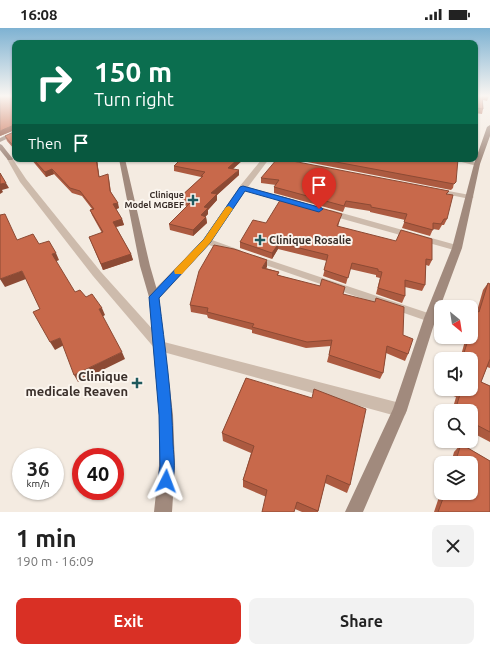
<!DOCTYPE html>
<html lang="en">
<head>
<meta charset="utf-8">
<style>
	:root { --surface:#fff; --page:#f2f2f2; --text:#222; --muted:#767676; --accent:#d93025 }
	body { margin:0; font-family:Ubuntu,sans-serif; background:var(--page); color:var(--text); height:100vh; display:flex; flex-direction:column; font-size:15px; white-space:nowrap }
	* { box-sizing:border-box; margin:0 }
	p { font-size:13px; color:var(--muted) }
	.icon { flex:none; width:22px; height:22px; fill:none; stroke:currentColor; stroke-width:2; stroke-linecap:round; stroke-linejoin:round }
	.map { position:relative; height:484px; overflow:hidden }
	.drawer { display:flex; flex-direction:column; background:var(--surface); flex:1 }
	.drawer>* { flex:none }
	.hud { position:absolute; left:12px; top:12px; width:466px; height:122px; border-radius:8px; box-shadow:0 1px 3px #0004; background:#0b6e4f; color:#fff; overflow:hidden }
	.needle { width:26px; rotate:150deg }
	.buttons { position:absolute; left:434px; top:272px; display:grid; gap:8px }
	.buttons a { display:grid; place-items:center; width:44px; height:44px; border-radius:8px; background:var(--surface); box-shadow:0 1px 3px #0004; font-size:20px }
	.speed { position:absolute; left:12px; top:420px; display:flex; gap:8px; font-size:20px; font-weight:700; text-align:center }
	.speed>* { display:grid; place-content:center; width:52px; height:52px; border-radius:50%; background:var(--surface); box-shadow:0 1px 3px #0004; line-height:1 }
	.speed small { font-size:10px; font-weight:400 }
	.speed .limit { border:6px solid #d22; background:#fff; color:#111 }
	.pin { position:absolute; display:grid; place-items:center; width:34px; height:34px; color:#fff; margin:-41px -17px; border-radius:50% 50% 50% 0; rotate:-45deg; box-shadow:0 0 4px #0007 }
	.pin .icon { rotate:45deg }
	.me { position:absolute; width:44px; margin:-22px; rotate:3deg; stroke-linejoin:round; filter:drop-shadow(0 0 3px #0008) }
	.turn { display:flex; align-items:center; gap:14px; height:84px; padding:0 16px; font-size:18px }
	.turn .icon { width:52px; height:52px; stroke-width:2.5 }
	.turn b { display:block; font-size:28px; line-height:34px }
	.then { display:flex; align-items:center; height:38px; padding:0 16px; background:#0003; gap:8px; font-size:15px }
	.round { display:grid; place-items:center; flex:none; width:42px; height:42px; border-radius:8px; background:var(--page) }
	.summary { display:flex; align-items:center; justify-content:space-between; height:68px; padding:0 16px }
	h1 { font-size:24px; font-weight:700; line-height:30px }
	.action { display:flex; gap:8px; margin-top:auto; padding:8px 16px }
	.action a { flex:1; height:46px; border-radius:8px; background:var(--accent); color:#fff; font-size:16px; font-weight:700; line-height:46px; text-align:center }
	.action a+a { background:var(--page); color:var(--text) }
	.status { display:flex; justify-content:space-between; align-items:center; height:28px; padding:0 20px; background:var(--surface); direction:ltr }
	.status svg { height:11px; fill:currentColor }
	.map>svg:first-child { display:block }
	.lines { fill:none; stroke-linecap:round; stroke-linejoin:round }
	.street { fill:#cdbbac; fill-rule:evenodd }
	.secondary { fill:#a18a7d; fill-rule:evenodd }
	.wall { fill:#ac5a40 }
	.shaded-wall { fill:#8c4a34 }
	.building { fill:#c8694b; stroke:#8c4a34 }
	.route { fill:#1a73e8; stroke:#114b97 }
	.slow { fill:#f59e0b }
	.poi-dot { fill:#1f5a5e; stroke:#fbf5ee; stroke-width:1.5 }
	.labels { text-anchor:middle; stroke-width:4; stroke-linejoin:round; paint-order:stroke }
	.far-poi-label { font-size:9px; font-weight:bold; fill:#3b302b; stroke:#fbf5ee; text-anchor:end }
	.poi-label { font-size:11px; font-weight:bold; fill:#3b302b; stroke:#fbf5ee; text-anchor:start }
	.near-poi-label { font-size:13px; font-weight:bold; fill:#3b302b; stroke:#fbf5ee; text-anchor:end }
</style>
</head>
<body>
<div class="status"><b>16:08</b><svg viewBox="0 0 49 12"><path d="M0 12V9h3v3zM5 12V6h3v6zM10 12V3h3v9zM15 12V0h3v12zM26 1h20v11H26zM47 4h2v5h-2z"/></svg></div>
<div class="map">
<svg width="490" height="484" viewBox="0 0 490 484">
	<rect width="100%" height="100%" fill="#f4ebe1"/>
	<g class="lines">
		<path class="street" d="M8,130H12L26,151L101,244L164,314L400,375L405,377L407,382L405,387L400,389L156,322L93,248L20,154L7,131Z
			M262,131H269L248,159L296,172V176H290L245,163L212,212L240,222L242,224L240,226H234L209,217L158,272H150L149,269L150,266L204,211L240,158Z
			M270,131H285L293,134L290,136Z
			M450,131H463L480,136L477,138Z
			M432,160L470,167L474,169L470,171L435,164H432Z
			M325,182H331L460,218L462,220L457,223L454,222L325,186L324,184Z
			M254,227L434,287L436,290L434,293L430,294L251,232L249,230Z"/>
		<path class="secondary" d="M490,97V108L480,136L462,220L436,290L407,382L363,484H345L393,381L424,290L452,220L474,136L487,99Z
			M15,103V107L0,114V110Z
			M0,116L2,117L13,131L12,132H8L0,122Z
			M119,131H125L150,238L159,269L173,387L175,438L172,484H154L159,438V387L149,269L140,238Z"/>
	</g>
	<path class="wall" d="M15,68V122L7,113L5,108L14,104V102L0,108Z
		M475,68H489L487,73L483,72V81L482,86L475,85Z
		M31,131H97L99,149L109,151L111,164L119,180L116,181L122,191L124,197L116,199L131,226L133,232L103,242L89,209L102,205L92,187L90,182L92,181L82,168L72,165L54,146L46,149Z
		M177,131H244L233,141L239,147L217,167V172L208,182V186L205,189H206L207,195L193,208L170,202L169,196L187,178L179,176V170L201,150V149L174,143V138L180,132Z
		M302,131H458L453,160L451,162L302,133Z
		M261,150L449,163L447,166V191L444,197H442L439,202L433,201L430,208L402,200L405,192L370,184V183L345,179L343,184L274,165V159L276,157L261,155Z
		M340,191L338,199L432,232L429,238L426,237L425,257L422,263L405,259V268L402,275L376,266L380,250L376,249V247L350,241L346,256L323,248L327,233L278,221L272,231L240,220V214L266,195Z
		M267,239L266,240L279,244L278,247L343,266L403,307L408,326L405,333L386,325L383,345L380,351L327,334L331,318L306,320L252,305V302L208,290L207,287L191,284L190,277Z
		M488,255L490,256V340L487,339L481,354L490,358V414L471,404V383H452L456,369L446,365L448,361H471V331H460L466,309H471V294L472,290L477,283L483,262Z
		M246,350L350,457L347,465L325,455L318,484H302L243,459V452L251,425L223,413L222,405Z
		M461,416L490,433V484H434L441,463V465H471V435H451L454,424Z"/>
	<path class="shaded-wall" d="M14,97L15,102L0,108V103Z
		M96,131H97L100,154L99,149Z
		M238,131H244L228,145V140Z
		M52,141L54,146L46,149L45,144Z
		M239,142V147L217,167V172L208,182V186L201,193V187L211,165Z
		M6,155L9,160L2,162L3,164L0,166V156Z
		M118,175L119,180L114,182L113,176Z
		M206,189L207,195L193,208V202Z
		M122,191L124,197L115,199L113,194Z
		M279,215L278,221L272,231V225Z
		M56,225L59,232L55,234L52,226Z
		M131,226L133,232L103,242L101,236Z
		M267,232V239L262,246V240Z
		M22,243L26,251L5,259L0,251Z
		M102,280L105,287L102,289L99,281Z
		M60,310L64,317L55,322L50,314Z
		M122,324L125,331L78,354L74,347Z"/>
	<path class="building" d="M0,68H15V120L5,108L14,104V97L0,103Z
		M475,68H482L483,81L475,80Z
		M33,131H96L99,149L108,146L110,163L118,175L113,176L122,191L113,194L131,226L101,236L89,209L103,204L90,182L94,181L80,163L70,160L52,141L45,144Z
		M181,131H238L228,140L239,142L211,165L217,166L204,179L208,180L201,187L206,189L193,202L169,196L191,174L179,170L203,148H201L205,144L174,138Z
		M277,131H282L449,163L446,166L453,167L447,191H444L441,196L433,195V202L404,194L407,186L371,179V177L346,173L344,178L274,159L279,152L261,150Z
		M320,131H458L456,154L454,156Z
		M0,145L6,155L0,156Z
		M282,169L342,186L337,198L396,213L401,202L432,211V232L426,231L425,257L405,252V268L378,260L382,244L378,243V241L352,235L348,250L324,242L328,227L279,215L272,225L240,214L253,192L266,195Z
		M5,186L17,212L33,206L39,216L49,213L56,225L52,226L75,264L80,262L86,269L92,266L102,280L99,281L122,324L74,347L60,310L50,314L33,284L40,281L22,243L0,251V187Z
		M214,217L234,221L267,232L262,240L279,244L277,247L320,258L322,251L345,259L343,266L375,274L376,270L404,279L403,307L413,311L408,326L387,318L383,345L329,327L332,312L307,314L252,299L254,296L207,284L208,280L190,277L199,243Z
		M488,255L490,256V331L481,354L490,358V404L471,394V383H455L461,363L458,361H471V331H462L469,309H471V302L477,283L479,284Z
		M246,350L312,370L314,361L366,381L350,457L327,447L318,483L297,474L294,484H262L267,462L243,452L254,418L222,405Z
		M461,416L490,433V484H438L445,465H471V435H455Z"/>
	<linearGradient id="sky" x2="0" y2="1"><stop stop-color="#7eb2d2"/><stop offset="0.5" stop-color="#faf6f2"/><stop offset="1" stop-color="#faf6f2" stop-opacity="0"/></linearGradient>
	<rect width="490" height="136" fill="url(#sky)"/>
	<path class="route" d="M243,158L322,180L323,181L319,184L245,163L210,215L159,270C165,319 172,367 173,416C174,430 176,445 171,458L166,460L160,458L158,453L160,438L159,387L149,269L204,211L240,159Z"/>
	<path class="slow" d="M229,178L233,181L210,215L182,246H175L174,243L175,241L204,211L226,179Z"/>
	<g class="poi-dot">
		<path d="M191 166h4v4h4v4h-4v4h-4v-4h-4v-4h4z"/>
		<path d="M258 206h4v4h4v4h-4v4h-4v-4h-4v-4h4z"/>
		<path d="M135 349h4v4h4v4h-4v4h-4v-4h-4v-4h4z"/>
	</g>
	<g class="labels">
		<g class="far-poi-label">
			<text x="184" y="170">Clinique<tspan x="184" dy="10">Model MGBEF</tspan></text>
		</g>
		<g class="poi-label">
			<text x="269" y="216">Clinique Rosalie</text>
		</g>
		<g class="near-poi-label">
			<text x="128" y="353">Clinique<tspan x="128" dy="15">medicale Reaven</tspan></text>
		</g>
	</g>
</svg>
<div class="buttons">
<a><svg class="needle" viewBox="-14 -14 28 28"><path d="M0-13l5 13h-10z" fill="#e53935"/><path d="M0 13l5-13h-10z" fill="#767676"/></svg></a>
<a><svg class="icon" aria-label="sound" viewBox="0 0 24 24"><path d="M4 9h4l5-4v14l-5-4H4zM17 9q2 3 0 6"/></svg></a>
<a><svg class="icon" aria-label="search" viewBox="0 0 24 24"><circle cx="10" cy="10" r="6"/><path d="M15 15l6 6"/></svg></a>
<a><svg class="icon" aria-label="layers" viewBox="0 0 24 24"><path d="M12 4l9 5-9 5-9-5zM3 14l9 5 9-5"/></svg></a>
</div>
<div class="speed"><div>36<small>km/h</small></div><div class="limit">40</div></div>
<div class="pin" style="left:319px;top:181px;background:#d93025"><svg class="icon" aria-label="arrive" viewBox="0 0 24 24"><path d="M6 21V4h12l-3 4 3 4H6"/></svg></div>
<svg class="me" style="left:166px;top:453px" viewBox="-20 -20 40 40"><path d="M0-17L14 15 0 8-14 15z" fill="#1a73e8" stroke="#fff" stroke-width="4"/></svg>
<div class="hud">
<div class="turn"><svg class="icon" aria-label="right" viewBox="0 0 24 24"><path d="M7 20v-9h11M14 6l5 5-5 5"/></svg><div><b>150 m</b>Turn right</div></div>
<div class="then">Then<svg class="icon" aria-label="arrive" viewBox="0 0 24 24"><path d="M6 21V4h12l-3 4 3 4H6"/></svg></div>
</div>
</div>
<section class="drawer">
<div class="summary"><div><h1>1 min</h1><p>190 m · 16:09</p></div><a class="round"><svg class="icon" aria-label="close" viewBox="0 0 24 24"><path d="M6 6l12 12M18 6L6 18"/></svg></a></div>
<div class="action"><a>Exit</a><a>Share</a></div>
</section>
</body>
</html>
